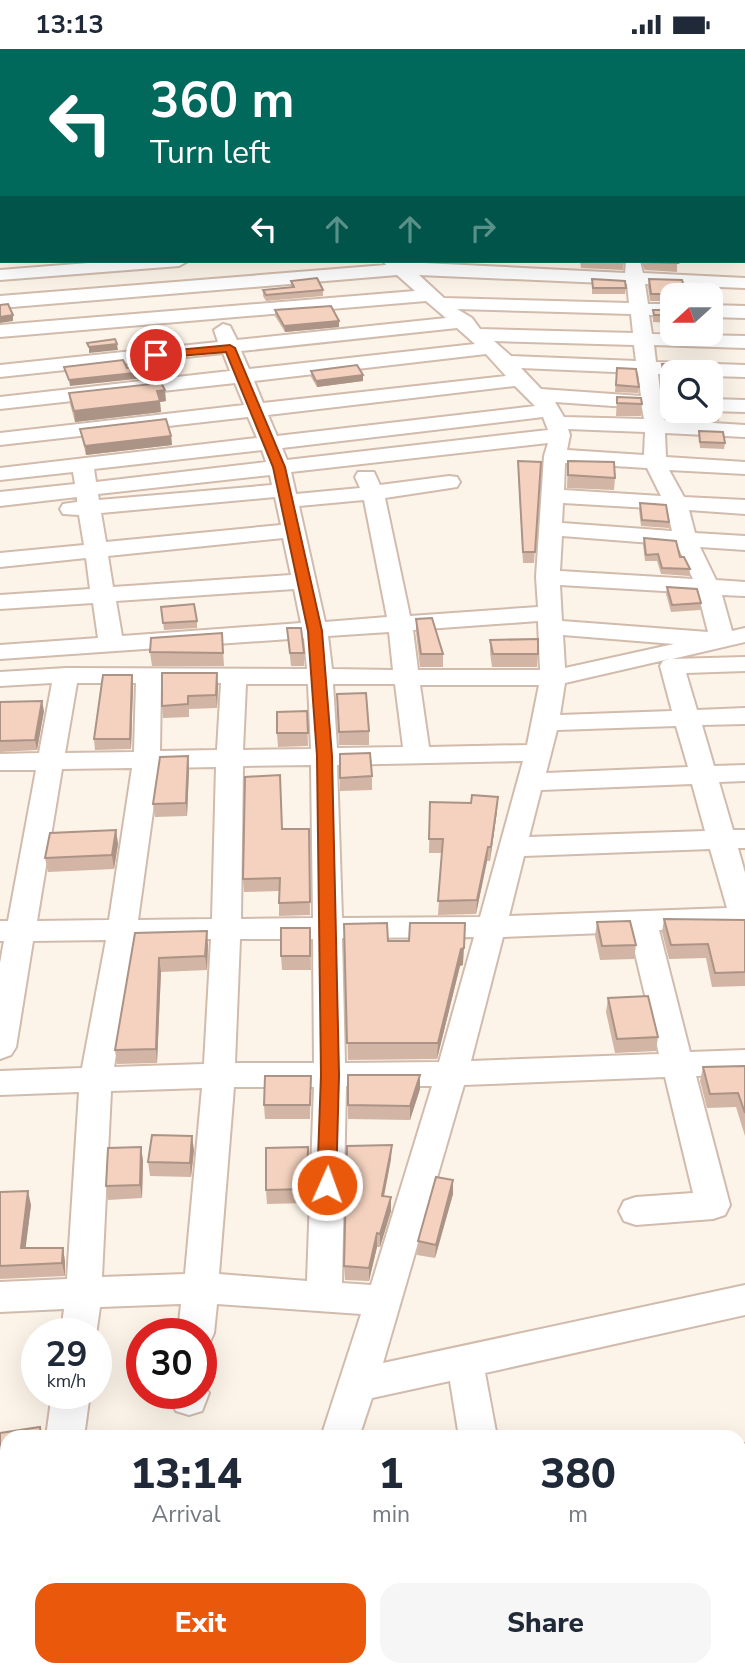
<!DOCTYPE html>
<html lang="en">
<head>
<meta charset="utf-8">
<style>
	:root { --surface:#fff; --page:#f6f6f7; --text:#1f2937; --muted:#747a83; --accent:#ea580c }
	body { margin:0; font-family:"Nunito Sans",sans-serif; background:var(--page); color:var(--text); height:100vh; display:flex; flex-direction:column; font-size:26px; white-space:nowrap }
	* { box-sizing:border-box; margin:0 }
	p { font-size:23px; color:var(--muted) }
	.icon { flex:none; width:38px; height:38px; fill:none; stroke:currentColor; stroke-width:2; stroke-linecap:round; stroke-linejoin:round }
	.map { position:relative; flex:1; overflow:hidden }
	.panel { position:absolute; left:0px; top:1381px; width:746px; height:247px; display:flex; flex-direction:column; background:var(--surface); border-radius:21px 21px 0 0; box-shadow:0 7px 28px #0002 }
	.panel>* { flex:none }
	.top-card { position:absolute; left:0px; top:0px; width:746px; height:214px; box-shadow:0 7px 28px #0002; background:#00695c; color:#fff; overflow:hidden }
	.needle { width:46px; rotate:249deg }
	.tools { position:absolute; left:660px; top:234px; display:grid; gap:14px }
	.tools a { display:grid; place-items:center; width:63px; height:63px; border-radius:14px; background:var(--surface); box-shadow:0 7px 28px #0002; font-size:35px }
	.speed { position:absolute; left:21px; top:1269px; display:flex; gap:14px; font-size:35px; font-weight:700; text-align:center }
	.speed>* { display:grid; place-content:center; width:91px; height:91px; border-radius:50%; background:var(--surface); box-shadow:0 7px 28px #0002; line-height:1 }
	.speed small { font-size:18px; font-weight:400 }
	.speed .limit { border:10px solid #d22; background:#fff; color:#111 }
	.pin { position:absolute; display:grid; place-items:center; width:60px; height:60px; color:#fff; margin:-30px; border:4px solid #fff; border-radius:50%; box-shadow:0 2px 7px #0007 }
	.me { position:absolute; width:77px; margin:-38px; rotate:2deg; stroke-linejoin:round; filter:drop-shadow(0 0 5px #0008) }
	.turn { display:flex; align-items:center; gap:24px; height:147px; padding:0 35px; font-size:32px }
	.turn .icon { width:91px; height:91px; stroke-width:2.5 }
	.turn b { display:block; font-size:49px; line-height:60px }
	.lanes { display:flex; align-items:center; height:66px; padding:0 35px; background:#0003; justify-content:center; gap:35px; direction:ltr }
	.lanes .off { opacity:.35 }
	.eta { display:flex; justify-content:space-evenly; align-items:center; height:119px; text-align:center }
	.eta b { font-size:42px; font-weight:800; line-height:49px }
	.primary-button { display:flex; gap:14px; margin-top:auto; padding:14px 35px }
	.primary-button a { flex:1; height:80px; border-radius:21px; background:var(--accent); color:#fff; font-size:28px; font-weight:800; line-height:80px; text-align:center }
	.primary-button a+a { background:var(--page); color:var(--text) }
	.status { display:flex; justify-content:space-between; align-items:center; height:49px; padding:0 35px; background:var(--surface); direction:ltr }
	.status svg { height:19px; fill:currentColor }
	.map>svg:first-child { display:block }
	.lines { fill:none; stroke-linecap:round; stroke-linejoin:round }
	.river { fill:#bce5e9; fill-rule:evenodd }
	.minor-casing { stroke:#d1bbad; stroke-width:4 }
	.minor { fill:#fff; fill-rule:evenodd }
	.wall { fill:#d2b5a4 }
	.shaded-wall { fill:#ab9386 }
	.building { fill:#f4d2bf; stroke:#ab9386; stroke-width:2 }
	.route { fill:#ea580c; stroke:#983908; stroke-width:2 }
</style>
</head>
<body>
<div class="status"><b>13:13</b><svg viewBox="0 0 49 12"><path d="M0 12V9h3v3zM5 12V6h3v6zM10 12V3h3v9zM15 12V0h3v12zM26 1h20v11H26zM47 4h2v5h-2z"/></svg></div>
<div class="map">
<svg width="745" height="1627" viewBox="0 0 745 1627">
	<rect width="100%" height="100%" fill="#fdf4e9"/>
	<g class="lines">
		<path class="river" d="M744,66H745V84H744Z
			M0,121H2V139H0Z"/>
		<defs>
			<path id="minor" d="M744,86H745V96H744Z
				M744,143H745V153H744Z
				M0,168H2V178H0Z
				M744,201H745V211H744Z
				M114,212H188L179,217L0,231V221Z
				M383,212L625,224L626,212H640L643,224L745,229V239L645,235L648,255H672V267L649,266L652,285L745,287V299L654,296L656,313L745,316V328L710,327V324L658,325L661,350L665,354L662,358L664,371L745,376V388L665,384L666,408L745,413V425L669,421L684,448L745,451V465L689,461L695,484L745,487V501L700,498L716,531L745,533V547L722,546L732,582L745,579V593L672,610L745,608V622L686,624L697,661L745,659V675L702,676L714,717L745,716V732L719,733L733,781H745V799H738L745,824V883L734,878L659,881L690,1003L745,1001V1025L696,1027L730,1156L725,1166L713,1170L636,1176L624,1172L619,1162L624,1152L636,1148L693,1144L665,1028L464,1036L383,1314L745,1236V1266L485,1324L497,1388H459L450,1332L372,1349L359,1388H321L361,1265L217,1255L214,1284L209,1295L201,1298V1284H178L181,1255L100,1258L96,1286L61,1284L64,1260L0,1263V1233L67,1230L79,1043L0,1046V1022L82,1019L106,891L33,892L16,998L11,1006L0,1010V914L4,892H0V872H8L36,721H0V705L39,704L52,634L0,637V623L66,619L307,620L304,589L0,610V596L98,589L93,554L0,560V546L90,540L86,509L0,518V504L84,496L79,466L63,465L60,460L63,455L77,453V448L0,457V443L75,435L73,423L0,431V419L257,389L248,368L0,396V384L244,356L235,334L0,360V348L230,322L223,304L0,328V316L218,293L214,281L223,275L230,277L237,291L446,269L426,252L0,288V276L415,242L397,226L0,259V247L386,216ZM419,226L627,235L629,254L444,249ZM457,260L631,265L633,284L480,280L472,269ZM457,279L475,295L249,320L241,302ZM494,292L634,296L636,312L511,307ZM486,305L506,327L263,354L254,332ZM521,319L638,324L641,347L541,340ZM515,337L535,357L277,387L268,366ZM555,353L642,359L644,370L564,368ZM543,368L548,381L287,411L282,399ZM568,380L645,383L644,406L567,401L570,386ZM548,394L544,407L536,528L538,558L410,567L385,449L457,438L460,433L457,428L449,427L380,436L374,423H358L355,428L360,439L296,445L291,423ZM262,401L266,413L96,433L94,420ZM565,414L647,419L661,447L564,441ZM270,426L272,436L99,451L98,445ZM275,448L281,476L106,493L101,464ZM364,451L387,568L325,573L299,457ZM563,454L667,460L672,482L562,474ZM562,487L677,496L693,530L560,522ZM283,489L291,526L113,538L108,507ZM560,536L698,544L708,583L562,572ZM294,540L301,574L122,587L116,552ZM538,572L540,621H418L413,581ZM389,583L393,621L332,620L328,587ZM563,586L674,595L565,619ZM669,610L663,612L660,617L672,662L560,666L565,634ZM77,634H136L134,703L65,704ZM161,634H221L217,701L160,702ZM246,635H308L311,700L243,701ZM333,635H395L403,698L337,699ZM420,636H539L527,696L429,698ZM676,677L688,718L546,724L557,681ZM523,712L480,868L342,869L337,716ZM311,716L313,869L241,870L243,717ZM216,718L212,870L138,871L159,719ZM132,719L109,871L37,872L62,720ZM692,735L705,782L529,788L541,741ZM710,800L727,859L509,867L524,807ZM630,883L659,1005L471,1012L503,888ZM474,888L439,1013L345,1014L342,889ZM211,890L204,1015L114,1018L135,891ZM240,890H313L314,1014H235ZM346,1037H432L371,1236L342,1234ZM234,1038H314L307,1232L219,1225ZM202,1039L185,1225L102,1228L111,1042Z
				M710,256L745,257V269L710,268Z
				M710,350L745,351V363L710,362Z
				M201,1332L209,1344L202,1362L189,1366L176,1362L170,1350L171,1344H201Z
				M52,1344H90L84,1388H46Z
				M738,1395H745V1429L738,1430Z
				M745,1569V1609L738,1610V1570Z
				M35,1620H77V1627H35Z
				M257,1620H299L298,1627H256Z
				M400,1620H482L479,1627H397Z
				M496,1620H538L539,1627H497Z"/>
		</defs>
		<use href="#minor" class="minor-casing"/>
		<use href="#minor" class="minor"/>
	</g>
	<path class="wall" d="M0,0H745V4L744,5V2H2V21L0,22Z
		M580,212H624L623,221L581,219Z
		M641,212H677V223L645,221Z
		M592,230L626,239L625,245H592Z
		M649,230L687,247H672V252H650L648,238Z
		M291,232L323,241V247L266,252L263,247V241L291,238Z
		M275,261L339,272V278L285,283L275,267Z
		M653,261H672V274L653,273Z
		M662,315H709L713,318L717,335L715,348H710V324H672V347L663,346L661,328Z
		M617,319L639,338L638,344L615,343Z
		M311,322L363,326V332L317,338L311,328Z
		M69,344L166,352L160,353L161,363L75,373L70,355Z
		M617,348L642,355L641,367H616Z
		M710,350L721,359L719,372L697,370L696,362H710Z
		M80,380L171,387L172,396L86,406L82,389Z
		M699,382L725,394L724,400L700,399L699,388Z
		M518,412L541,413L534,514H523L518,423Z
		M568,412L615,429L614,441L567,439Z
		M640,454L669,473V479L641,477L639,461Z
		M644,489L690,520L689,527L661,525L657,512H645L643,496Z
		M667,538L701,554L700,561L671,563L666,545Z
		M161,558L197,572V579L164,581Z
		M416,570L443,605V618H420L416,583Z
		M287,579L304,604V617H291Z
		M222,584L224,617H152L150,603Z
		M490,591L538,605L537,618H492L490,604Z
		M132,626L133,637L131,700L95,701L94,690Z
		M218,637L217,659L189,660V668L163,669L162,657Z
		M337,645L369,682V696H339Z
		M0,653L44,662L37,701L0,703Z
		M307,662L308,697L278,698L277,684Z
		M340,705L372,727V741L340,742Z
		M188,707L189,721L187,767L155,768L153,755Z
		M430,753L497,762L490,812H487L476,865L438,866L442,804H429Z
		M282,780H309L310,866L279,867V842L244,843L243,830Z
		M116,781L118,795L114,820L48,823L45,809Z
		M664,870L745,871V937L712,938L706,909L669,910L662,883Z
		M597,873L636,896L634,910L600,911L595,887Z
		M344,875L388,892L463,916L460,917L437,1010L348,1011Z
		M310,879L311,921H282L281,907Z
		M135,884L208,896L207,921L161,923L157,1014L117,1015L115,1001Z
		M608,949L658,988L656,1002L615,1004L606,963Z
		M745,1017V1087L736,1058L707,1059L700,1032L703,1018Z
		M348,1026L420,1040L410,1071L348,1070Z
		M311,1027L310,1070H265L264,1056Z
		M141,1098L143,1112L142,1149L108,1151L106,1137Z
		M194,1101L191,1128L150,1127L148,1113Z
		M391,1110L384,1148L391,1162L380,1198H377L369,1232L345,1231L344,1217Z
		M309,1112L307,1154L267,1155L266,1141Z
		M453,1131V1145L435,1209L417,1206L418,1192Z
		M0,1143L31,1156L25,1199H63L65,1213V1227L0,1230Z
		M40,1378L43,1388H7V1438L0,1439V1384Z"/>
	<path class="shaded-wall" d="M13,266V272L0,274V268Z
		M339,272V278L285,283L284,277Z
		M117,295L118,301L89,304V298Z
		M153,322L154,328L70,337L69,331Z
		M363,326V332L317,338L316,332Z
		M165,341L166,352L160,353L161,363L75,373L74,362Z
		M171,387L172,396L86,406L85,397Z
		M217,624L218,637L217,659L216,646Z
		M132,626L133,637L131,700L130,690Z
		M42,652L44,662L37,701L35,691Z
		M188,707L189,721L187,767L186,754Z
		M498,748L497,762L490,812L491,798Z
		M116,781L118,795L114,820L112,806Z
		M488,798L487,812L476,865L477,851Z
		M207,882L208,896L207,921L205,907Z
		M464,899L463,916L460,917L437,1010L438,994L461,900Z
		M159,909L161,923L157,1014L156,1000Z
		M420,1026V1040L410,1071V1057Z
		M192,1087L194,1101L191,1128L190,1114Z
		M392,1096L391,1110L381,1161L382,1147Z
		M141,1098L143,1112L142,1149L140,1136Z
		M308,1098L309,1112L307,1154V1140Z
		M453,1131V1145L435,1209L436,1196Z
		M28,1142L31,1156L24,1212L21,1199Z
		M391,1148V1162L380,1198V1185Z
		M377,1184V1198L369,1232V1219Z
		M63,1199L65,1213V1227L62,1214Z"/>
	<path class="building" d="M0,0H743L742,2H2V16L1,14H0Z
		M0,25H2V49L1,46H0Z
		M0,59H2V92L1,88L0,89Z
		M646,212H677L678,214L646,213Z
		M317,229L323,241L266,246L263,241L294,238L291,232Z
		M592,230L625,232L626,239H593Z
		M649,230L682,231L687,247H675L673,245H651Z
		M8,255L13,266L0,268V256Z
		M331,257L339,272L284,277L275,261Z
		M653,261H672V266H654Z
		M115,290L117,295L89,298L87,294Z
		M123,311L127,319L150,315L153,322L69,331L64,318Z
		M662,315H709L713,318L717,335L710,336V324H672V335L665,334Z
		M357,316L363,326L316,332L311,322Z
		M617,319L636,320L639,338L616,336Z
		M161,334L165,341L157,342L160,352L74,362L69,344Z
		M617,348L641,349L642,355L617,354Z
		M710,350L720,353L721,359H710Z
		M166,370L171,387L85,397L80,380Z
		M699,382L723,383L725,394L700,393Z
		M518,412L541,413L535,503H523Z
		M568,412L614,413L615,429L568,426Z
		M640,454L666,456L669,473L642,471Z
		M644,489L676,492L680,508H684L690,520L662,519L658,505L646,506Z
		M667,538L697,540L701,554L672,556Z
		M194,555L197,572L163,574L161,558Z
		M432,569L443,605H421L416,570Z
		M287,579H301L304,604H290Z
		M222,584L223,604L150,603L151,589Z
		M538,590V605H493L490,591Z
		M162,624H217L216,646L188,647V655L162,657Z
		M103,626H132L130,690H94Z
		M366,644L369,682L339,683L337,645Z
		M42,652L35,691L0,692V653Z
		M307,662L308,684H277V663Z
		M370,704L372,727L340,729V705Z
		M188,707L186,754L153,755L160,708Z
		M280,726L282,780H309L310,853L279,854L280,829L243,830L245,728Z
		M472,746L498,748L491,798H488L477,851L438,852L443,790H429L430,753L471,754Z
		M116,781L112,806L45,809L50,784Z
		M664,870L745,871V923L715,924L708,895L671,896Z
		M630,872L636,896L602,897L597,873Z
		M387,874L388,892H409L410,874H465L464,899L461,900L438,994H347L344,875Z
		M281,879H310V907H281Z
		M207,882L205,907L159,909L156,1000L115,1001L135,884Z
		M648,947L658,988L617,990L608,949Z
		M745,1017V1064L738,1044L710,1045L703,1018Z
		M348,1026H420L410,1057L348,1056Z
		M265,1027H311L310,1056H264Z
		M152,1086L192,1087L190,1114L148,1113Z
		M392,1096L382,1147L391,1148L380,1185L377,1184L369,1219L344,1217L347,1097Z
		M141,1098L140,1136L106,1137L108,1099Z
		M308,1098L307,1140L266,1141V1099Z
		M436,1128L453,1131L436,1196L418,1192Z
		M28,1142L21,1199H63L62,1214L0,1217V1143Z
		M40,1378L41,1388H7V1425L0,1426V1384Z
		M532,1620H624L626,1627H533Z"/>
	<path class="route" d="M230,296L235,299L285,418L322,582L332,707L339,1026L336,1136L334,1141L327,1143L320,1141L317,1136L321,1026L317,707L308,582L273,418L226,303L156,309L151,306L156,303Z"/>
</svg>
<div class="tools">
<a><svg class="needle" viewBox="-14 -14 28 28"><path d="M0-13l5 13h-10z" fill="#e53935"/><path d="M0 13l5-13h-10z" fill="#747a83"/></svg></a>
<a><svg class="icon" aria-label="search" viewBox="0 0 24 24"><circle cx="10" cy="10" r="6"/><path d="M15 15l6 6"/></svg></a>
</div>
<div class="speed"><div>29<small>km/h</small></div><div class="limit">30</div></div>
<div class="pin" style="left:156px;top:306px;background:#d93025"><svg class="icon" aria-label="arrive" viewBox="0 0 24 24"><path d="M6 21V4h12l-3 4 3 4H6"/></svg></div>
<svg class="me" style="left:327px;top:1136px" viewBox="-20 -20 40 40"><circle r="17" fill="#ea580c" stroke="#fff" stroke-width="3"/><path d="M0-11L8 9 0 5-8 9z" fill="#fff"/></svg>
<div class="top-card">
<div class="turn"><svg class="icon" aria-label="left" viewBox="0 0 24 24"><path d="M17 20v-9H6M10 6l-5 5 5 5"/></svg><div><b>360 m</b>Turn left</div></div>
<div class="lanes"><svg class="icon" aria-label="left" viewBox="0 0 24 24"><path d="M17 20v-9H6M10 6l-5 5 5 5"/></svg><svg class="icon off" aria-label="ahead" viewBox="0 0 24 24"><path d="M12 20V5M6 11l6-6 6 6"/></svg><svg class="icon off" aria-label="ahead" viewBox="0 0 24 24"><path d="M12 20V5M6 11l6-6 6 6"/></svg><svg class="icon off" aria-label="right" viewBox="0 0 24 24"><path d="M7 20v-9h11M14 6l5 5-5 5"/></svg></div>
</div>
<section class="panel">
<div class="eta">
<div><b>13:14</b><p>Arrival</p></div>
<div><b>1</b><p>min</p></div>
<div><b>380</b><p>m</p></div>
</div>
<div class="primary-button"><a>Exit</a><a>Share</a></div>
</section>
</div>
</body>
</html>
